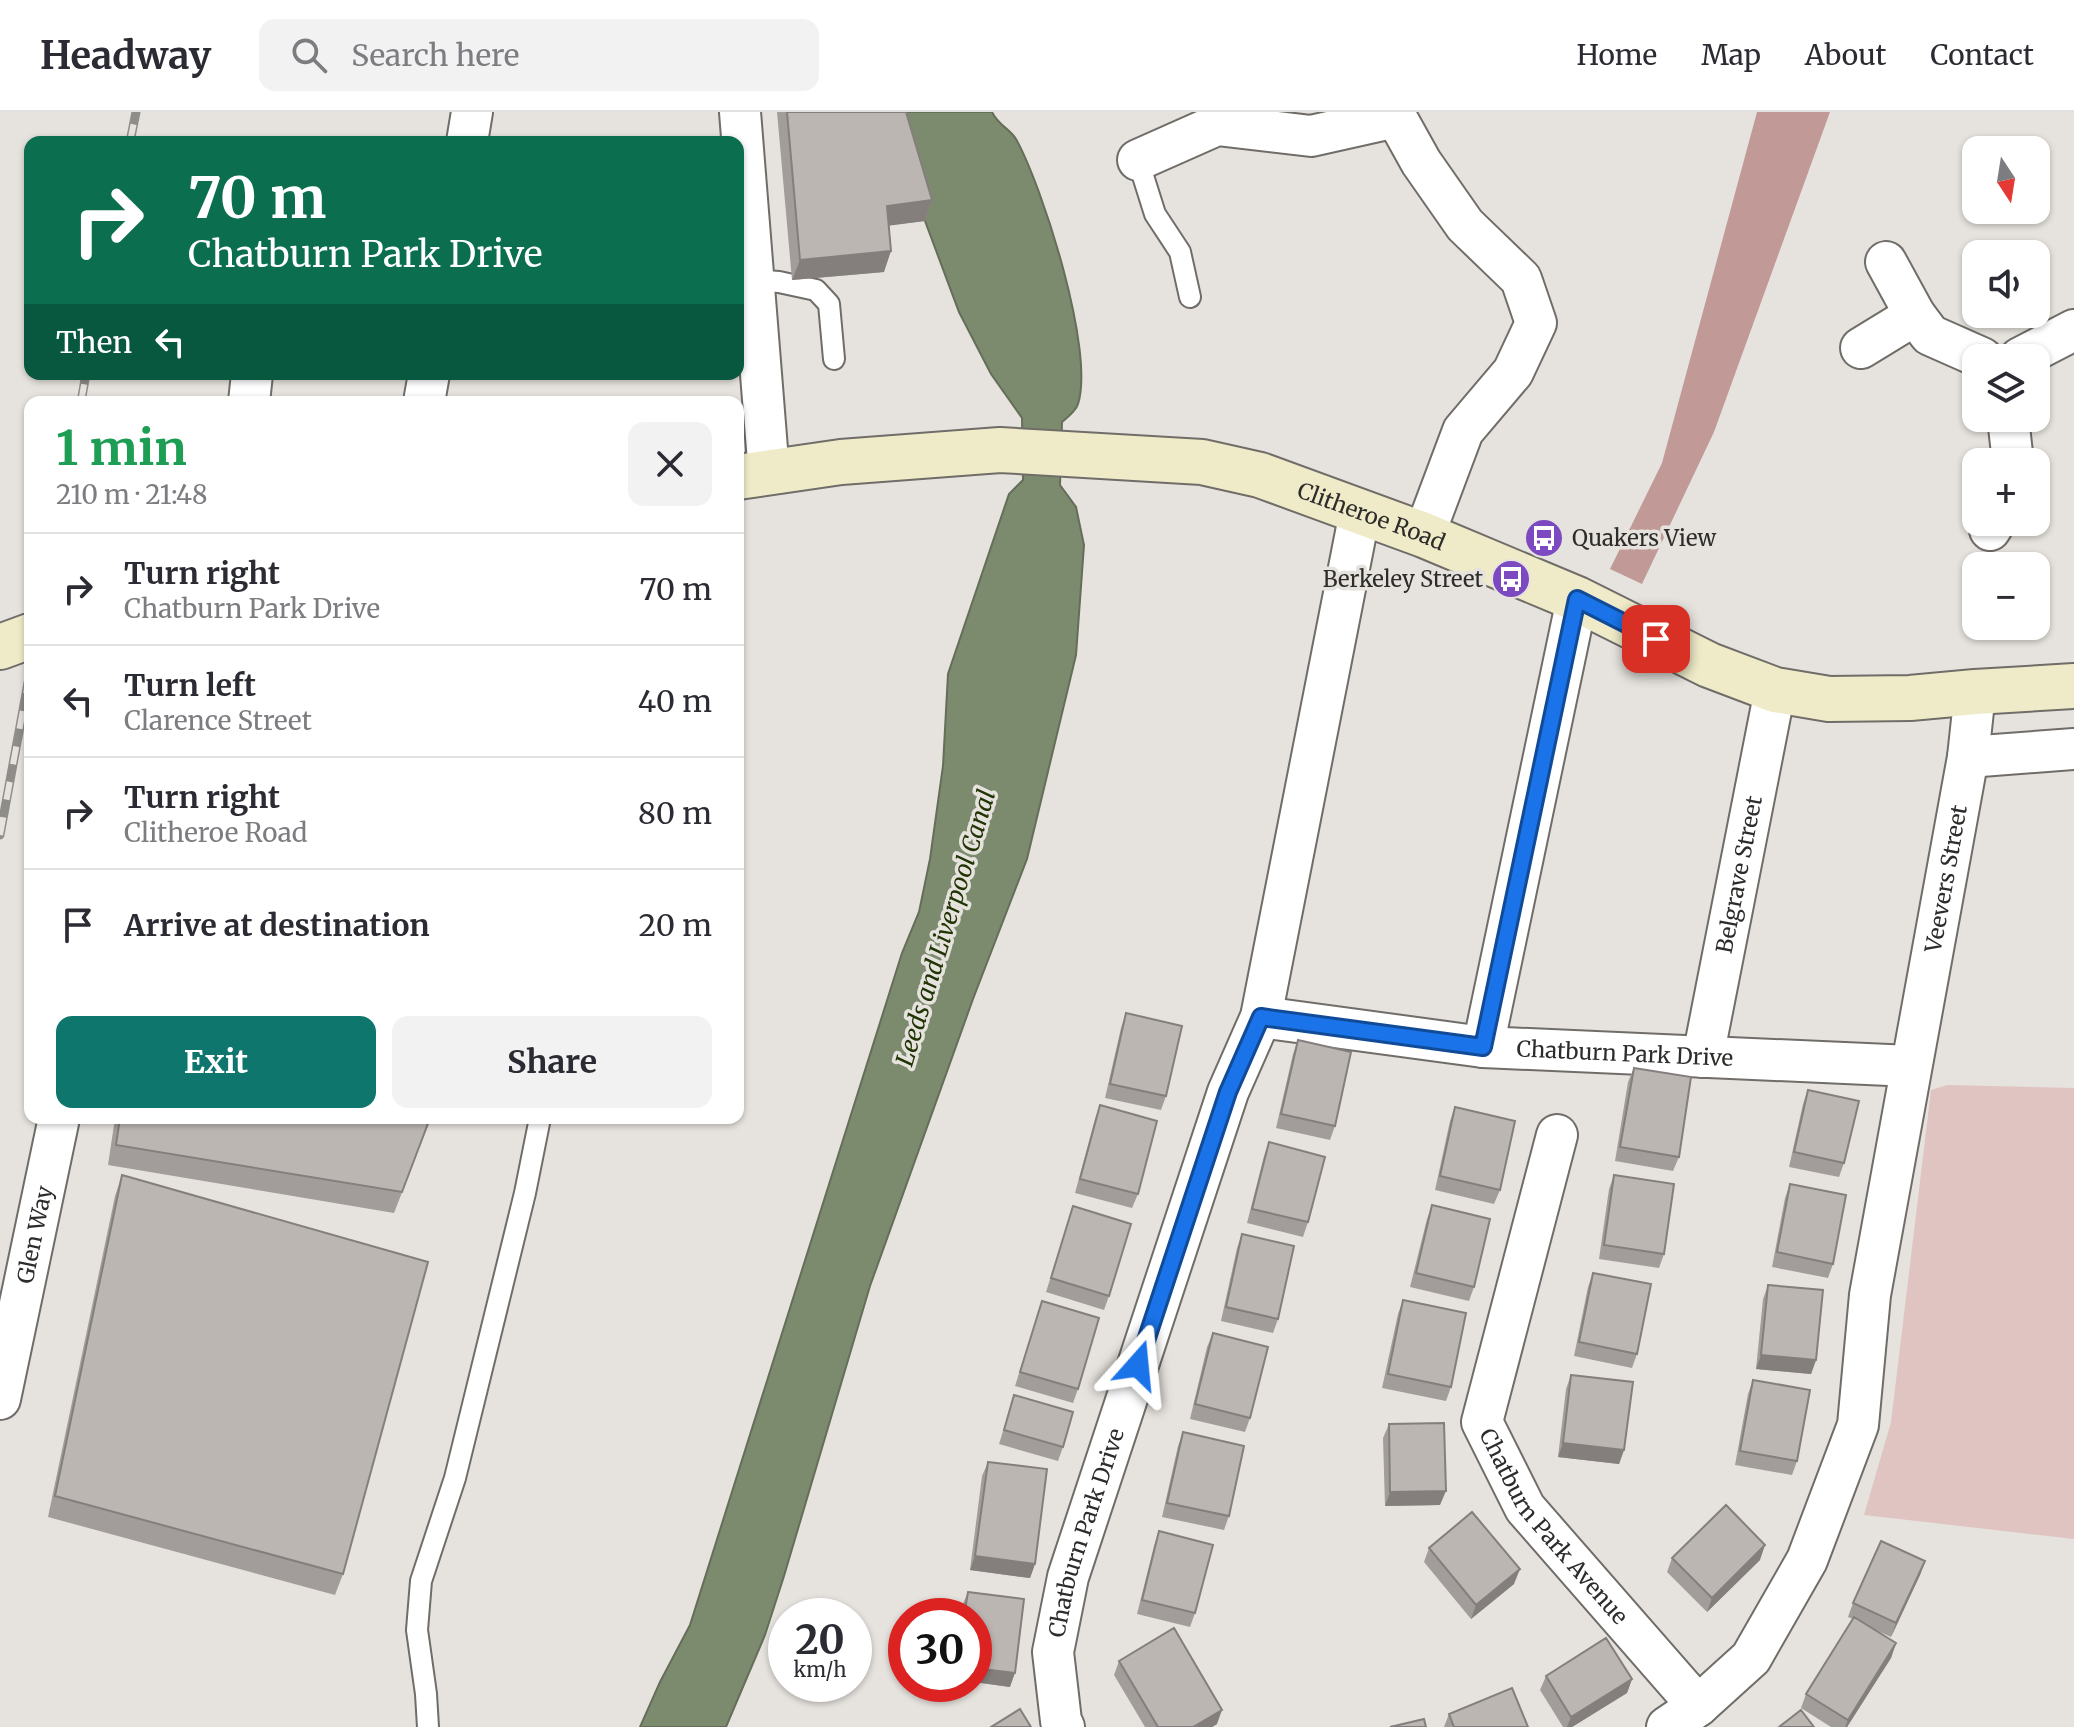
<!DOCTYPE html>
<html lang="en">
<head>
<meta charset="utf-8">
<style>
	:root { --surface:#fff; --page:#f2f2f3; --text:#2b2b33; --muted:#7c7c81; --line:#e1e1e2; --accent:#0f766e }
	body { margin:0; font-family:Merriweather,serif; background:var(--page); color:var(--text); height:100vh; display:flex; flex-direction:column; font-size:30px; white-space:nowrap }
	* { box-sizing:border-box; margin:0 }
	p { font-size:26px; color:var(--muted) }
	.icon { flex:none; width:44px; height:44px; fill:none; stroke:currentColor; stroke-width:2; stroke-linecap:round; stroke-linejoin:round }
	.map { position:relative; flex:1; overflow:hidden }
	.panel { position:absolute; left:24px; top:284px; width:720px; height:728px; display:flex; flex-direction:column; background:var(--surface); border-radius:16px; box-shadow:0 2px 6px #0004 }
	.panel>* { flex:none }
	.banner { position:absolute; left:24px; top:24px; width:720px; height:244px; border-radius:16px; box-shadow:0 2px 6px #0004; background:#0b6e4f; color:#fff; overflow:hidden }
	.needle { width:52px; rotate:168deg }
	.controls { position:absolute; left:1962px; top:24px; display:grid; gap:16px }
	.controls a { display:grid; place-items:center; width:88px; height:88px; border-radius:16px; background:var(--surface); box-shadow:0 2px 6px #0004; font-size:40px }
	.speed { position:absolute; left:768px; top:1486px; display:flex; gap:16px; font-size:40px; font-weight:700; text-align:center }
	.speed>* { display:grid; place-content:center; width:104px; height:104px; border-radius:50%; background:var(--surface); box-shadow:0 2px 6px #0004; line-height:1 }
	.speed small { font-size:20px; font-weight:400 }
	.speed .limit { border:12px solid #d22; background:#fff; color:#111 }
	.pin { position:absolute; display:grid; place-items:center; width:68px; height:68px; color:#fff; margin:-34px; border-radius:16px; box-shadow:0 4px 12px #0006 }
	.me { position:absolute; width:88px; margin:-44px; rotate:18deg; stroke-linejoin:round; filter:drop-shadow(0 0 6px #0008) }
	.turn { display:flex; align-items:center; gap:28px; height:168px; padding:0 32px; font-size:36px }
	.turn .icon { width:104px; height:104px; stroke-width:2.5 }
	.turn b { display:block; font-size:56px; line-height:68px }
	.then { display:flex; align-items:center; height:76px; padding:0 32px; background:#0003; gap:16px; font-size:30px }
	.round { display:grid; place-items:center; flex:none; width:84px; height:84px; border-radius:16px; background:var(--page) }
	.headline { display:flex; align-items:center; justify-content:space-between; height:136px; padding:0 32px }
	h1 { font-size:48px; font-weight:700; line-height:60px; color:#1e9e55 }
	.primary-button { display:flex; gap:16px; margin-top:auto; padding:16px 32px }
	.primary-button a { flex:1; height:92px; border-radius:16px; background:var(--accent); color:#fff; font-size:32px; font-weight:700; line-height:92px; text-align:center }
	.primary-button a+a { background:var(--page); color:var(--text) }
	ul { padding:0; list-style:none }
	li { display:flex; align-items:center; gap:24px; height:112px; padding:0 32px; border-top:2px solid var(--line) }
	li div { flex:1 }
	li b { display:block; font-size:30px }
	li em { font-style:normal }
	header { display:flex; align-items:center; gap:48px; box-sizing:border-box; height:112px; padding:0 40px; background:var(--surface); border-bottom:2px solid var(--line) }
	header strong { font-size:38px }
	nav { display:flex; gap:44px; margin-inline-start:auto; font-size:28px }
	.search { width:560px; height:72px; background:var(--page); display:flex; align-items:center; gap:20px; box-sizing:border-box; padding:0 28px; border-radius:16px; color:var(--muted); font-size:30px }
	.map>svg:first-child { display:block }
	.green { fill:#e0c4c2 }
	.forest { fill:#c19a98 }
	.water { fill:#7c8b6d; stroke:#646e59; stroke-width:2 }
	.lines { fill:none; stroke-linecap:round; stroke-linejoin:round }
	.lane-casing { stroke:#706d69; stroke-width:24 }
	.street-casing { stroke:#706d69; stroke-width:44 }
	.secondary-casing { stroke:#706d69; stroke-width:48 }
	.lane { stroke:#fff; stroke-width:20 }
	.street { stroke:#fff; stroke-width:40 }
	.secondary { stroke:#efebc8; stroke-width:44 }
	.rail-casing { stroke:#8f8d89; stroke-width:9 }
	.rail { stroke:#e6e3de; stroke-width:6; stroke-dasharray:18; stroke-linecap:butt }
	.wall { fill:#a29d9a }
	.shaded-wall { fill:#847f7d }
	.building { fill:#bcb6b3; stroke:#847f7d; stroke-width:2 }
	.route-casing { stroke:#114b97; stroke-width:20 }
	.route { stroke:#1a73e8; stroke-width:14 }
	.labels { text-anchor:middle; stroke-width:7; stroke-linejoin:round; paint-order:stroke }
	.street-label { font-size:22px; fill:#2d2c2a; stroke:#e6e3de }
	.poi-label { font-size:22px; fill:#2d2c2a; stroke:#e6e3de; text-anchor:start }
	.water-label { font-size:24px; font-style:italic; fill:#213504; stroke:#e6e3de }
</style>
</head>
<body>
<header>
<strong>Headway</strong>
<div class="search"><svg class="icon" aria-label="search" viewBox="0 0 24 24"><circle cx="10" cy="10" r="6"/><path d="M15 15l6 6"/></svg>Search here</div>
<nav><a>Home</a><a>Map</a><a>About</a><a>Contact</a></nav>
</header>
<div class="map">
<svg width="2074" height="1615" viewBox="0 0 2074 1615">
	<rect width="100%" height="100%" fill="#e6e3de"/>
	<path class="green" d="M1947,973L2074,976V1427L1864,1403L1891,1310L1931,978Z"/>
	<path class="forest" d="M1757,0H1830L1714,320L1642,472L1610,457L1662,351Z"/>
	<path class="water" d="M892,0H992C999,14 1009,16 1016,27C1043,76 1095,239 1078,292C1076,299 1068,305 1062,310L1060,373L1076,395L1084,433L1076,543L1027,747L973,887L870,1174L784,1464L765,1523L726,1615H640L660,1570L690,1513L902,841L919,800L930,747L943,654L948,562L1009,382L1023,368L1022,306L991,262L959,200L925,109Z"/>
	<g class="lines">
		<defs>
			<path id="lane" d="M1138,48L1155,102L1180,140L1190,185
				M753,168L779,170L816,178L829,192L834,247
				M428,1615L426,1582L417,1518L421,1469L455,1366L525,1081L540,1006"/>
			<g id="street">
				<path d="M740,0L769,362"/>
				<path d="M1395,0L1396,5L1421,50L1465,113L1521,167L1536,211L1513,260L1463,319L1424,423"/>
				<path d="M467,30L472,0"/>
				<path d="M1138,48L1217,13L1311,24L1396,5"/>
				<path d="M1886,150L1915,203L1930,223L1982,246"/>
				<path d="M1861,236L1915,203"/>
				<path d="M2020,246L2074,218"/>
				<path d="M249,290L252,262"/>
				<path d="M424,290L429,262"/>
				<path d="M2008,306L2013,350"/>
				<path d="M1990,418L1995,410"/>
				<path d="M1968,645L2074,637"/>
				<path id="s1" d="M1261,905L1483,935L1911,954"/>
				<path d="M1483,935L1577,487"/>
				<path id="s2" d="M1703,945L1775,578"/>
				<path id="s3" d="M1557,1023L1482,1310L1525,1396L1698,1594"/>
				<path id="s4" d="M0,1287L59,1006"/>
				<path id="s5" d="M1064,1615L1061,1609L1053,1540L1068,1465L1228,980L1261,905L1360,400"/>
				<path id="s6" d="M1667,1615L1698,1594L1751,1546L1807,1448L1858,1313L1870,1183L1968,645L1975,580"/>
			</g>
			<g id="secondary">
				<path id="s7" d="M738,365L841,350L1000,338L1202,350L1260,363L1424,423L1577,487L1709,553L1775,578L1829,587L1910,586L1975,580L2074,574"/>
				<path d="M0,535L30,524"/>
			</g>
		</defs>
		<use href="#lane" class="lane-casing"/>
		<use href="#street" class="street-casing"/>
		<use href="#secondary" class="secondary-casing"/>
		<use href="#lane" class="lane"/>
		<use href="#street" class="street"/>
		<use href="#secondary" class="secondary"/>
		<defs>
			<path id="rail" d="M130,30L136,0
				M81,290L86,262
				M0,723L30,560"/>
		</defs>
		<use href="#rail" class="rail-casing"/>
		<use href="#rail" class="rail"/>
	</g>
	<path class="wall" d="M777,0H906L932,88L925,109L889,113L884,160L792,168Z
		M1126,901L1166,984L1161,998L1105,986L1121,916Z
		M1298,928L1335,1014L1330,1028L1276,1016L1293,942Z
		M1634,956L1679,1045L1673,1059L1615,1049L1628,970Z
		M1808,978L1844,1051L1839,1065L1789,1055L1803,992Z
		M1100,993L1138,1082L1132,1096L1075,1081L1095,1007Z
		M1455,995L1500,1078L1494,1092L1435,1078L1450,1009Z
		M115,1006H431L394,1101L108,1053Z
		M452,1006H477L475,1012Z
		M1269,1030L1308,1110L1303,1125L1247,1111L1264,1044Z
		M122,1063L343,1462L335,1483L48,1405L115,1084Z
		M1614,1063L1664,1142L1659,1156L1599,1147L1609,1077Z
		M1790,1072L1833,1152L1828,1166L1772,1155L1785,1086Z
		M1432,1093L1474,1175L1469,1189L1410,1175L1427,1107Z
		M1073,1094L1109,1184L1104,1198L1046,1180Z
		M1242,1122L1278,1207L1273,1221L1221,1209L1237,1136Z
		M1593,1161L1637,1242L1632,1256L1574,1244L1588,1175Z
		M1768,1173L1816,1248L1811,1262L1756,1257L1763,1187Z
		M1403,1188L1451,1275L1446,1289L1382,1276L1398,1202Z
		M1042,1189L1078,1277L1073,1291L1015,1274Z
		M1213,1221L1250,1306L1245,1320L1190,1307L1207,1235Z
		M1571,1263L1624,1338L1619,1352L1558,1345L1566,1277Z
		M1753,1268L1797,1349L1792,1363L1735,1353L1748,1282Z
		M1014,1283L1063,1335L1058,1349L999,1332Z
		M1389,1312L1440,1393L1385,1394L1383,1326Z
		M1183,1320L1229,1404L1224,1418L1162,1405L1178,1334Z
		M988,1350L1035,1452L1030,1466L970,1458L982,1364Z
		M1159,1419L1195,1501L1190,1515L1137,1502L1154,1434Z
		M1429,1436L1514,1472L1471,1507L1424,1450Z
		M1672,1446L1760,1448L1707,1500L1667,1460Z
		M1925,1449L1920,1463L1891,1525L1871,1516L1896,1531L1891,1546L1847,1615H1831L1801,1596L1806,1582L1853,1507L1848,1505L1853,1491Z
		M968,1480L1010,1575L974,1570V1504H961L962,1494Z
		M1119,1549L1217,1612L1212,1615H1145L1114,1563Z
		M1546,1564L1632,1567L1627,1581L1572,1615H1563L1540,1578Z
		M1449,1602L1528,1615H1444Z"/>
	<path class="shaded-wall" d="M932,88L925,109L879,115L887,94Z
		M891,139L884,160L792,168L800,148Z
		M1761,1243L1816,1248L1811,1262L1756,1257Z
		M1563,1331L1624,1338L1619,1352L1558,1345Z
		M1446,1379L1440,1393L1385,1394L1390,1380Z
		M1765,1433L1760,1448L1707,1500L1712,1486Z
		M975,1444L1035,1452L1030,1466L970,1458Z
		M1925,1449L1920,1463L1891,1525L1896,1511Z
		M1520,1457L1514,1472L1471,1507L1476,1493Z
		M1896,1531L1891,1546L1847,1615H1845L1848,1608Z
		M974,1556L1015,1561L1010,1575L974,1570Z
		M1632,1567L1627,1581L1572,1615H1567L1571,1605Z
		M1222,1598L1217,1612L1212,1615H1193Z"/>
	<path class="building" d="M787,0H906L932,88L887,94L891,139L800,148Z
		M1126,901L1182,914L1166,984L1110,972Z
		M1298,928L1351,940L1335,1014L1281,1002Z
		M1634,956L1691,965L1679,1045L1620,1035Z
		M1808,978L1859,989L1844,1051L1794,1040Z
		M1100,993L1157,1009L1138,1082L1080,1067Z
		M1455,995L1515,1009L1500,1078L1440,1064Z
		M120,1006H430L402,1080L116,1033Z
		M1269,1030L1325,1045L1308,1110L1252,1097Z
		M122,1063L428,1150L343,1462L55,1384Z
		M1614,1063L1674,1072L1664,1142L1604,1133Z
		M1790,1072L1846,1083L1833,1152L1777,1140Z
		M1432,1093L1490,1107L1474,1175L1416,1161Z
		M1073,1094L1131,1112L1109,1184L1051,1166Z
		M1242,1122L1294,1134L1278,1207L1226,1195Z
		M1593,1161L1651,1172L1637,1242L1579,1230Z
		M1768,1173L1823,1178L1816,1248L1761,1243Z
		M1403,1188L1466,1201L1451,1275L1388,1262Z
		M1042,1189L1099,1206L1078,1277L1020,1260Z
		M1213,1221L1268,1235L1250,1306L1195,1292Z
		M1571,1263L1633,1270L1624,1338L1563,1331Z
		M1753,1268L1810,1278L1797,1349L1740,1339Z
		M1014,1283L1073,1300L1063,1335L1004,1318Z
		M1444,1311L1446,1379L1390,1380L1389,1312Z
		M1183,1320L1244,1334L1229,1404L1167,1391Z
		M988,1350L1047,1357L1035,1452L975,1444Z
		M1726,1393L1765,1433L1712,1486L1672,1446Z
		M1472,1400L1520,1457L1476,1493L1429,1436Z
		M1159,1419L1213,1433L1195,1501L1142,1488Z
		M1881,1429L1925,1449L1896,1511L1853,1491Z
		M968,1480L1024,1487L1015,1561L974,1556V1504H964Z
		M1854,1505L1896,1531L1848,1608L1806,1582Z
		M1174,1516L1222,1598L1193,1615H1158L1119,1549Z
		M1606,1526L1632,1567L1571,1605L1546,1564Z
		M1512,1576L1528,1615H1454L1449,1602Z
		M1020,1597L1031,1615H991Z
		M1801,1598L1814,1615H1779Z
		M1424,1607L1426,1615H1390Z"/>
	<g class="lines">
		<defs>
			<path id="route" d="M1138,1253L1228,980L1261,905L1483,935L1577,487L1656,527"/>
		</defs>
		<use href="#route" class="route-casing"/>
		<use href="#route" class="route"/>
	</g>
	<defs>
		<symbol id="bus-disc" viewBox="-11 -11 22 22"><circle r="9.5" fill="#7d49c1" stroke="#e6e3de"/><path d="M-5-6H5V4H4V6H2V4H-2V6H-4V4H-5ZM-3.5-4V0h7V-4ZM-3.5 1.2v1.5H-2V1.2ZM2 1.2v1.5H3.5V1.2Z" fill="#fff"/></symbol>
	</defs>
	<g fill-rule="evenodd">
		<use href="#bus-disc" x="1522" y="404" width="44" height="44"/>
		<use href="#bus-disc" x="1489" y="445" width="44" height="44"/>
	</g>
	<g class="labels">
		<g class="street-label">
			<text dy="8" stroke="none"><textPath href="#s7" startOffset="644">Clitheroe Road</textPath></text>
			<text dy="8" stroke="none"><textPath href="#s2" startOffset="186">Belgrave Street</textPath></text>
			<text dy="8" stroke="none"><textPath href="#s6" startOffset="920">Veevers Street</textPath></text>
			<text dy="8" stroke="none"><textPath href="#s1" startOffset="366">Chatburn Park Drive</textPath></text>
			<text dy="8" stroke="none"><textPath href="#s4" startOffset="168">Glen Way</textPath></text>
			<text dy="8" stroke="none"><textPath href="#s3" startOffset="424">Chatburn Park Avenue</textPath></text>
			<text dy="8" stroke="none"><textPath href="#s5" startOffset="200">Chatburn Park Drive</textPath></text>
		</g>
		<g class="poi-label">
			<text x="1572" y="434">Quakers View</text>
			<text x="1483" y="475" text-anchor="end">Berkeley Street</text>
		</g>
		<g class="water-label">
			<text transform="translate(946 816) rotate(-73)" y="8">Leeds and Liverpool Canal</text>
		</g>
	</g>
</svg>
<div class="controls">
<a><svg class="needle" viewBox="-14 -14 28 28"><path d="M0-13l5 13h-10z" fill="#e53935"/><path d="M0 13l5-13h-10z" fill="#7c7c81"/></svg></a>
<a><svg class="icon" aria-label="sound" viewBox="0 0 24 24"><path d="M4 9h4l5-4v14l-5-4H4zM17 9q2 3 0 6"/></svg></a>
<a><svg class="icon" aria-label="layers" viewBox="0 0 24 24"><path d="M12 4l9 5-9 5-9-5zM3 14l9 5 9-5"/></svg></a>
<a>+</a>
<a>−</a>
</div>
<div class="speed"><div>20<small>km/h</small></div><div class="limit">30</div></div>
<div class="pin" style="left:1656px;top:527px;background:#d93025"><svg class="icon" aria-label="arrive" viewBox="0 0 24 24"><path d="M6 21V4h12l-3 4 3 4H6"/></svg></div>
<svg class="me" style="left:1138px;top:1253px" viewBox="-20 -20 40 40"><path d="M0-17L14 15 0 8-14 15z" fill="#1a73e8" stroke="#fff" stroke-width="4"/></svg>
<div class="banner">
<div class="turn"><svg class="icon" aria-label="right" viewBox="0 0 24 24"><path d="M7 20v-9h11M14 6l5 5-5 5"/></svg><div><b>70 m</b>Chatburn Park Drive</div></div>
<div class="then">Then<svg class="icon" aria-label="left" viewBox="0 0 24 24"><path d="M17 20v-9H6M10 6l-5 5 5 5"/></svg></div>
</div>
<section class="panel">
<div class="headline"><div><h1>1 min</h1><p>210 m · 21:48</p></div><a class="round"><svg class="icon" aria-label="close" viewBox="0 0 24 24"><path d="M6 6l12 12M18 6L6 18"/></svg></a></div>
<ul>
<li><svg class="icon" aria-label="right" viewBox="0 0 24 24"><path d="M7 20v-9h11M14 6l5 5-5 5"/></svg><div><b>Turn right</b><p>Chatburn Park Drive</p></div><em>70 m</em></li>
<li><svg class="icon" aria-label="left" viewBox="0 0 24 24"><path d="M17 20v-9H6M10 6l-5 5 5 5"/></svg><div><b>Turn left</b><p>Clarence Street</p></div><em>40 m</em></li>
<li><svg class="icon" aria-label="right" viewBox="0 0 24 24"><path d="M7 20v-9h11M14 6l5 5-5 5"/></svg><div><b>Turn right</b><p>Clitheroe Road</p></div><em>80 m</em></li>
<li><svg class="icon" aria-label="arrive" viewBox="0 0 24 24"><path d="M6 21V4h12l-3 4 3 4H6"/></svg><div><b>Arrive at destination</b></div><em>20 m</em></li>
</ul>
<div class="primary-button"><a>Exit</a><a>Share</a></div>
</section>
</div>
</body>
</html>
